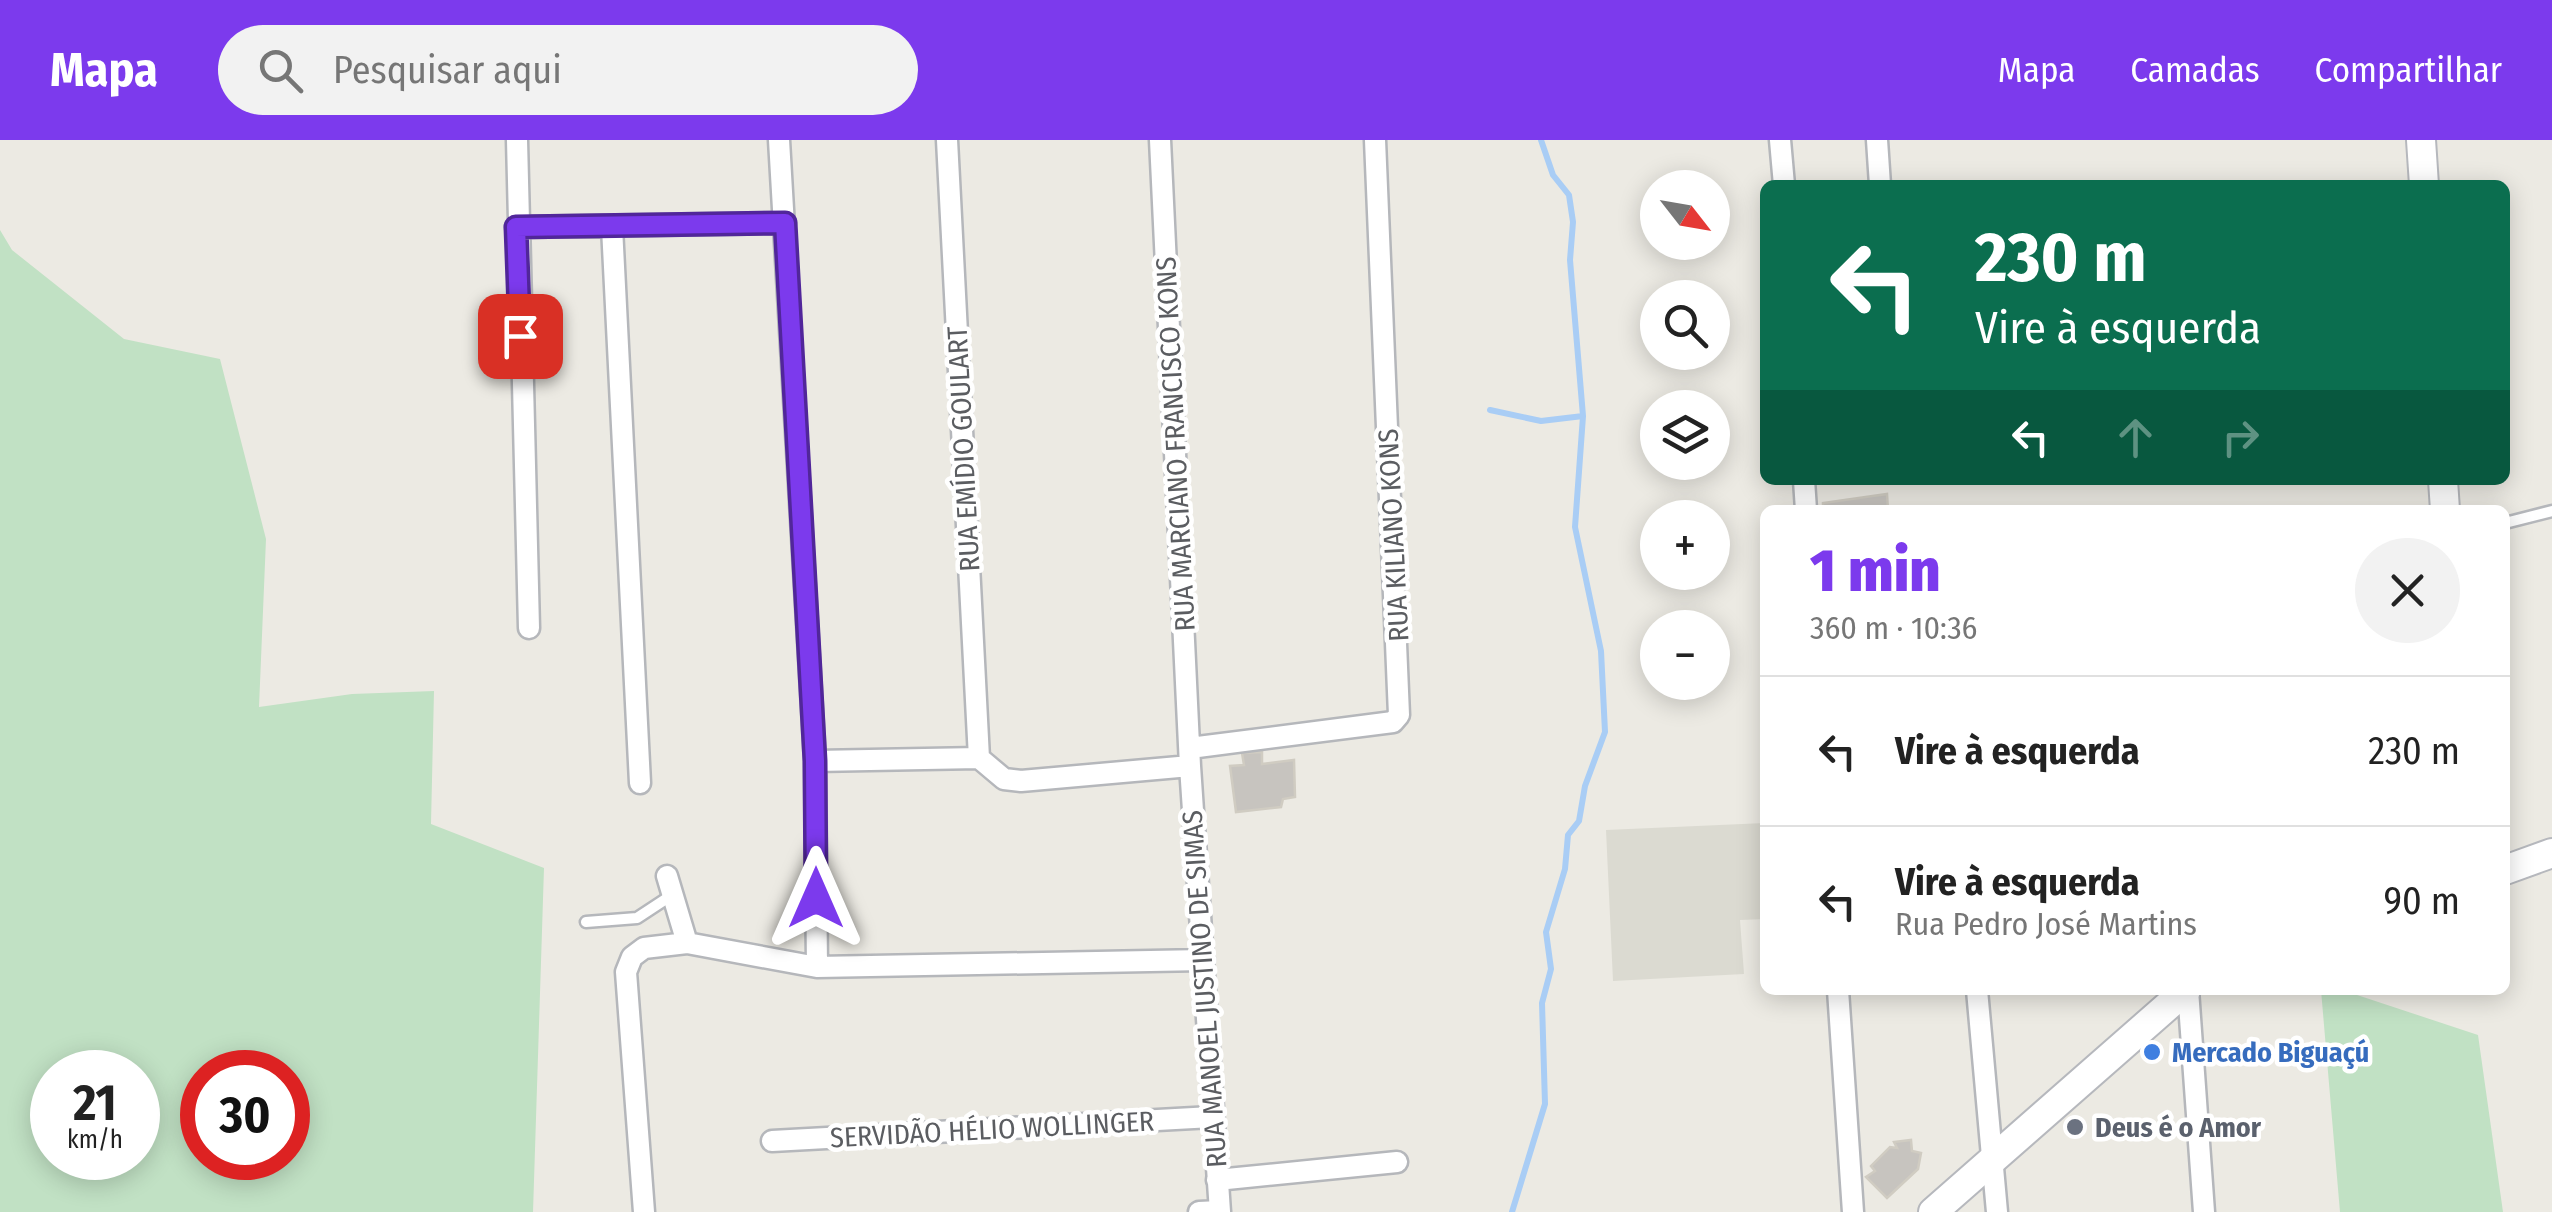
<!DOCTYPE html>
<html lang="pt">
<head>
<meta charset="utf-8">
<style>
	:root { --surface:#fff; --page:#f2f2f2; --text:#222; --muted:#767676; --line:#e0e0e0; --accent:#7c3aed }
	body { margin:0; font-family:"Fira Sans Condensed",sans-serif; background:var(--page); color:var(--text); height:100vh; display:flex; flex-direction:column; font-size:38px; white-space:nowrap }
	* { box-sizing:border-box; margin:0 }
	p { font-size:32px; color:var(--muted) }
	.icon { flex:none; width:55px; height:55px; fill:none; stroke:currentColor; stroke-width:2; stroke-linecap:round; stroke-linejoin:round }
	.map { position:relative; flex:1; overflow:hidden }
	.sheet { position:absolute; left:1760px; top:365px; width:750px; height:490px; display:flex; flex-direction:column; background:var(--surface); border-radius:15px; box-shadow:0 5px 25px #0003 }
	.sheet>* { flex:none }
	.banner { position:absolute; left:1760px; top:40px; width:750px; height:305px; border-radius:15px; box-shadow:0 5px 25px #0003; background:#0b6e4f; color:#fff; overflow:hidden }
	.needle { width:65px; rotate:121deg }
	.buttons { position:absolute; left:1640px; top:30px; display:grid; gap:20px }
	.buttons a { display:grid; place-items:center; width:90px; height:90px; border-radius:50%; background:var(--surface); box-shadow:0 5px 25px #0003; font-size:50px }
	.speed { position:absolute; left:30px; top:910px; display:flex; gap:20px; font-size:50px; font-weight:700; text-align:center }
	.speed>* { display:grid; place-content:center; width:130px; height:130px; border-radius:50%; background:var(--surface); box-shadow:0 5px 25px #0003; line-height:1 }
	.speed small { font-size:25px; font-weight:400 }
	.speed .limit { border:15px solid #d22; background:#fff; color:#111 }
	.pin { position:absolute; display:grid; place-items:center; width:85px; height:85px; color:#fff; margin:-42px; border-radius:20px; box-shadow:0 5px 15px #0006 }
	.me { position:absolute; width:110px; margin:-55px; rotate:0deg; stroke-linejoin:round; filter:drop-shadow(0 0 8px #0008) }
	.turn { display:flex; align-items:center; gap:35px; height:210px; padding:0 50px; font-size:45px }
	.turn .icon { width:130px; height:130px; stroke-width:2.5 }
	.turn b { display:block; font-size:70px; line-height:85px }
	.lanes { display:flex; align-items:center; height:95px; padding:0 50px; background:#0003; justify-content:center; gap:50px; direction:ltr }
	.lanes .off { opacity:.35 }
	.round { display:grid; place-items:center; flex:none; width:105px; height:105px; border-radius:52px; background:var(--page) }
	.overview { display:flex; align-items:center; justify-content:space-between; height:170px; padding:0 50px }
	h1 { font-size:60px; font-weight:800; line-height:75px; color:var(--accent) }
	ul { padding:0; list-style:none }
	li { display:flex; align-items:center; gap:30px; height:150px; padding:0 50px; border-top:2px solid var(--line) }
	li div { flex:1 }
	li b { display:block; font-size:38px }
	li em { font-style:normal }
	header { display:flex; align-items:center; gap:60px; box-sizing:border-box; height:140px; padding:0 50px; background:var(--accent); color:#fff }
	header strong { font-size:48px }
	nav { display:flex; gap:55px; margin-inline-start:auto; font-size:35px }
	.search { width:700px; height:90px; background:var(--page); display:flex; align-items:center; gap:25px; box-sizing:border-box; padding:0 35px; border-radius:55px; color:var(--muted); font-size:38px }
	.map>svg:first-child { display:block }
	.education { fill:#dbdad1 }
	.green { fill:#c1e1c4; fill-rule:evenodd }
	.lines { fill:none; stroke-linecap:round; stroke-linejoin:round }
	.stream { stroke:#a9cdf5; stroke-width:6 }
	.building { fill:#c7c4bf; stroke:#d0ccc2; stroke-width:2.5 }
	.lane-casing { stroke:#b5b7bb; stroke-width:15 }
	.street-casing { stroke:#b5b7bb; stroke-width:25 }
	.secondary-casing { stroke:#b6b8bd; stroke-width:32 }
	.lane { stroke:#fff; stroke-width:10 }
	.street { stroke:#fff; stroke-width:20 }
	.secondary { stroke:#fff; stroke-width:28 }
	.route-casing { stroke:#51269a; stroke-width:25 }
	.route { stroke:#7c3aed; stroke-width:18 }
	.shop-dot { fill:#3f7fe0; stroke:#fff; stroke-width:4 }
	.worship-dot { fill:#6b7280; stroke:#fff; stroke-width:4 }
	.labels { text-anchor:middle; stroke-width:9; stroke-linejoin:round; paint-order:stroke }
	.street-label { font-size:28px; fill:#5b5d61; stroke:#fff }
	.shop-label { font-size:28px; font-weight:bold; fill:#366cbe; stroke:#fff; text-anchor:start }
	.worship-label { font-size:28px; font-weight:bold; fill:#5b616d; stroke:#fff; text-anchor:start }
</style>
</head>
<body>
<header>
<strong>Mapa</strong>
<div class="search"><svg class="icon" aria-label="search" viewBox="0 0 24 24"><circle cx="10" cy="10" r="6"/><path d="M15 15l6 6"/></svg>Pesquisar aqui</div>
<nav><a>Mapa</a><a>Camadas</a><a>Compartilhar</a></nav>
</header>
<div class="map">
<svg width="2552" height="1072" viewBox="0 0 2552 1072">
	<rect width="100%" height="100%" fill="#eceae3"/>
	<path class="education" d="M1765,683V779L1740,780L1744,834L1613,841L1606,690Z"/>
	<path class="green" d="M0,90L12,110L124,199L220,219L266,399L259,567L352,554L434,551L431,684L544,728L533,1072H0ZM52,932H138V1018H52ZM202,932H288V1018H202Z
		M2321,850H2342L2478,895L2503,1072H2340Z"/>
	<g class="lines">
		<path class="stream" d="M1490,270L1541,281L1583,276
			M1512,1072L1545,964L1542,863L1551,829L1546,792L1565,729L1568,695L1579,681L1585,646L1605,592L1601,511L1575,387L1583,276L1570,120L1573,82L1569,55L1553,35L1541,0"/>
	</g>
	<path class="building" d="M1887,354L1888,370H1823V363Z
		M1262,612V624L1294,620L1295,657L1283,659L1281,667L1236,672L1230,626L1244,625L1242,613Z
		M1911,1000L1912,1011L1921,1013L1918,1029L1887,1058L1866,1037L1875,1031L1871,1026L1890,1007L1897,1008L1894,1002Z"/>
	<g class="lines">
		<defs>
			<path id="lane" d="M2505,383L2552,371
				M586,782L637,778L672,755"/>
			<path id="street" d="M517,0L529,488
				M779,0L815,621L817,827
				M947,0L979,618
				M1160,0L1190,626L1220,1072
				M1780,0L1784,45
				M1877,0L1880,45
				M516,87L785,83
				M612,87L640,643
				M1804,340L1806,370
				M1190,608L1393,582L1399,575L1375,0
				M979,618L1004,639L1021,641L1190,626
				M815,621L979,618
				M667,736L687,803
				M1838,850L1853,1072
				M1977,850L1997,1072
				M2188,850L2204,1072
				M772,1001L1212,977
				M1217,1040L1397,1022
				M644,1072L626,832L632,817L644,808L687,803L817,827L1204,820
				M1199,1072L1220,1071"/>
			<path id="secondary" d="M2421,0L2424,45
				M2443,340L2445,370
				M2505,730L2552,713
				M1933,1072L2186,850"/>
		</defs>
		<use href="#lane" class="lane-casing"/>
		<use href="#street" class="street-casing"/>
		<use href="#secondary" class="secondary-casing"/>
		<use href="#lane" class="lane"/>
		<use href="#street" class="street"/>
		<use href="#secondary" class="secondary"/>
	</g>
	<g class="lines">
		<defs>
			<path id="route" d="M520,196L516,87L785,83L815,621L816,758"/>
		</defs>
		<use href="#route" class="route-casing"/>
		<use href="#route" class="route"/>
	</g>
	<circle class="shop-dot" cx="2152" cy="912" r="10"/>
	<circle class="worship-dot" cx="2075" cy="987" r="10"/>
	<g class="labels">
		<g class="street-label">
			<text transform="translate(1175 304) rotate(-93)" y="10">RUA MARCIANO FRANCISCO KONS</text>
			<text transform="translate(963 309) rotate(-93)" y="10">RUA EMÍDIO GOULART</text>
			<text transform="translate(1393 395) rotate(-93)" y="10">RUA KILIANO KONS</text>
			<text transform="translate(1204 849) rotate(-94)" y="10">RUA MANOEL JUSTINO DE SIMAS</text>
			<text transform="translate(992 989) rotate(-3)" y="10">SERVIDÃO HÉLIO WOLLINGER</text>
		</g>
		<g class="shop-label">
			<text x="2172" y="922">Mercado Biguaçú</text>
		</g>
		<g class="worship-label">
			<text x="2095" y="997">Deus é o Amor</text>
		</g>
	</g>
</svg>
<div class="buttons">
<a><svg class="needle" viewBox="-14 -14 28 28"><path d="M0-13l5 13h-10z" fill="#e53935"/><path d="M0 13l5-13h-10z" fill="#767676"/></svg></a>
<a><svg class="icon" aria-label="search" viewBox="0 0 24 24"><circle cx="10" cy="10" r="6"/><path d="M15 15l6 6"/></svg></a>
<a><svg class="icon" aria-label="layers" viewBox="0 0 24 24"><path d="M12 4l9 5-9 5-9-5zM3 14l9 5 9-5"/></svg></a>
<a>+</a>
<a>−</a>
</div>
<div class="speed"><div>21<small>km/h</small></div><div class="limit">30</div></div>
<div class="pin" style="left:520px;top:196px;background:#d93025"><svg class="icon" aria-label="arrive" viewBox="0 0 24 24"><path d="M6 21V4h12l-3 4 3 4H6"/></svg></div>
<svg class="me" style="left:816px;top:758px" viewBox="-20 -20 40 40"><path d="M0-17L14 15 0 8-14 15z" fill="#7c3aed" stroke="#fff" stroke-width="4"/></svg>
<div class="banner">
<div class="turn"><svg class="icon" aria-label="left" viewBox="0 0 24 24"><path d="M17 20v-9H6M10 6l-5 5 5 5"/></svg><div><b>230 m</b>Vire à esquerda</div></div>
<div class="lanes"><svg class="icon" aria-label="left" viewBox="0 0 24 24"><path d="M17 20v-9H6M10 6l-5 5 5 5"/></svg><svg class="icon off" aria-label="ahead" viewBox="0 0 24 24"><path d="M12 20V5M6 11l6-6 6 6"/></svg><svg class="icon off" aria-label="right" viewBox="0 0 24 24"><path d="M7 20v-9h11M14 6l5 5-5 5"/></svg></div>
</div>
<section class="sheet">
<div class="overview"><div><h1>1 min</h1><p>360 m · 10:36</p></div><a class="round"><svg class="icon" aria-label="close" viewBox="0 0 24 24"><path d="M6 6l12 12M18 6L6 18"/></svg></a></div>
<ul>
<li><svg class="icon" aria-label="left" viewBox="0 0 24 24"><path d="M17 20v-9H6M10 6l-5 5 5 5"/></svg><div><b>Vire à esquerda</b></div><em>230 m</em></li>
<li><svg class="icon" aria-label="left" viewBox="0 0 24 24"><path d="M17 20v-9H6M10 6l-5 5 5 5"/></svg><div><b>Vire à esquerda</b><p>Rua Pedro José Martins</p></div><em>90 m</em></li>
</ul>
</section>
</div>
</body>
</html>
